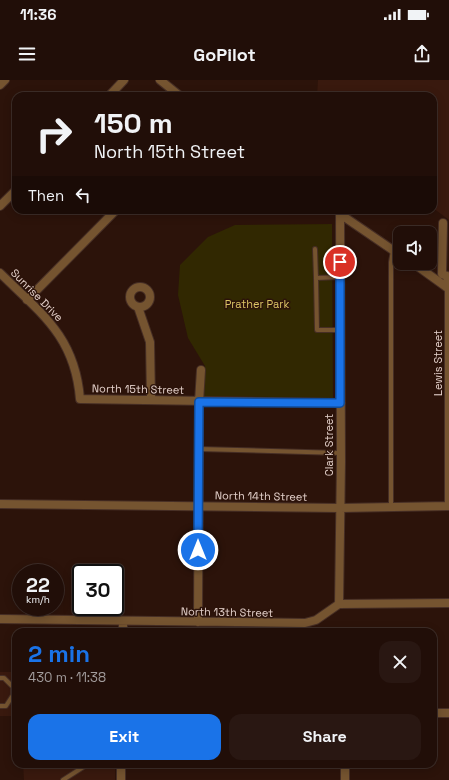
<!DOCTYPE html>
<html lang="en">
<head>
<meta charset="utf-8">
<style>
	:root { --surface:#210e08; --page:#291712; --text:#f1f3f6; --muted:#a29c9c; --line:#3e2e29; --accent:#1a73e8 }
	body { margin:0; font-family:"Space Grotesk",sans-serif; background:var(--page); color:var(--text); height:100vh; display:flex; flex-direction:column; font-size:15px; white-space:nowrap }
	* { box-sizing:border-box; margin:0 }
	p { font-size:13px; color:var(--muted) }
	.icon { flex:none; width:22px; height:22px; fill:none; stroke:currentColor; stroke-width:2; stroke-linecap:round; stroke-linejoin:round }
	.map { position:relative; flex:1; overflow:hidden }
	.side { position:absolute; left:12px; top:548px; width:425px; height:140px; display:flex; flex-direction:column; background:var(--surface); border-radius:12px; box-shadow:0 2px 10px #0003,0 0 0 1px var(--line) }
	.side>* { flex:none }
	.top-card { position:absolute; left:12px; top:12px; width:425px; height:122px; border-radius:12px; box-shadow:0 2px 10px #0003,0 0 0 1px var(--line); background:#210e08; color:var(--text); overflow:hidden }
	.tools { position:absolute; left:393px; top:146px; display:grid; gap:8px }
	.tools a { display:grid; place-items:center; width:44px; height:44px; border-radius:8px; background:var(--surface); box-shadow:0 2px 10px #0003,0 0 0 1px var(--line); font-size:20px }
	.speed { position:absolute; left:12px; top:484px; display:flex; gap:8px; font-size:20px; font-weight:700; text-align:center }
	.speed>* { display:grid; place-content:center; width:52px; height:52px; border-radius:50%; background:var(--surface); box-shadow:0 2px 10px #0003,0 0 0 1px var(--line); line-height:1 }
	.speed small { font-size:10px; font-weight:400 }
	.speed .limit { border:2px solid #111; border-radius:6px; background:#fff; color:#111 }
	.pin { position:absolute; display:grid; place-items:center; width:34px; height:34px; color:#fff; margin:-17px; border:2px solid #fff; border-radius:50%; box-shadow:0 1px 4px #0007 }
	.me { position:absolute; width:44px; margin:-22px; rotate:0deg; stroke-linejoin:round; filter:drop-shadow(0 0 3px #0008) }
	.turn { display:flex; align-items:center; gap:14px; height:84px; padding:0 16px; font-size:18px }
	.turn .icon { width:52px; height:52px; stroke-width:2.5 }
	.turn b { display:block; font-size:28px; line-height:34px }
	.then { display:flex; align-items:center; height:38px; padding:0 16px; background:#0003; gap:8px; font-size:15px }
	.round { display:grid; place-items:center; flex:none; width:42px; height:42px; border-radius:12px; background:var(--page) }
	.overview { display:flex; align-items:center; justify-content:space-between; height:68px; padding:0 16px }
	h1 { font-size:24px; font-weight:700; line-height:30px; color:var(--accent) }
	.cta { display:flex; gap:8px; margin-top:auto; padding:8px 16px }
	.cta a { flex:1; height:46px; border-radius:12px; background:var(--accent); color:#fff; font-size:16px; font-weight:700; line-height:46px; text-align:center }
	.cta a+a { background:var(--page); color:var(--text) }
	.status { display:flex; justify-content:space-between; align-items:center; height:28px; padding:0 20px; background:var(--surface); direction:ltr }
	.status svg { height:11px; fill:currentColor }
	header { display:flex; justify-content:space-between; align-items:center; height:52px; padding:0 16px; background:var(--surface); font-size:18px; font-weight:700 }
	.map>svg:first-child { display:block }
	.built { fill:#39190e }
	.green { fill:#312801 }
	.lines { fill:none; stroke-linecap:round; stroke-linejoin:round }
	.service-casing { stroke:#462e25; stroke-width:6 }
	.minor-casing { stroke:#462e25; stroke-width:10 }
	.service { stroke:#755430; stroke-width:4 }
	.minor { stroke:#755430; stroke-width:8 }
	.route-casing { stroke:#114b97; stroke-width:10 }
	.route { stroke:#1a73e8; stroke-width:7 }
	.labels { text-anchor:middle; stroke-width:3; stroke-linejoin:round; paint-order:stroke }
	.street-label { font-size:11px; fill:#e4d1cb; stroke:#2c130a }
	.park-label { font-size:11px; fill:#dcc565; stroke:#2c130a }
</style>
</head>
<body>
<div class="status"><b>11:36</b><svg viewBox="0 0 49 12"><path d="M0 12V9h3v3zM5 12V6h3v6zM10 12V3h3v9zM15 12V0h3v12zM26 1h20v11H26zM47 4h2v5h-2z"/></svg></div>
<header><svg class="icon" aria-label="menu" viewBox="0 0 24 24"><path d="M4 6h16M4 12h16M4 18h16"/></svg>GoPilot<svg class="icon" aria-label="share" viewBox="0 0 24 24"><path d="M12 15V3M7 8l5-5 5 5M5 13v7h14v-7"/></svg></header>
<div class="map">
<svg width="449" height="700" viewBox="0 0 449 700">
	<rect width="100%" height="100%" fill="#2c130a"/>
	<path class="built" d="M318,0H449V140L433,128V16H317Z
		M0,592H16V636H0Z
		M23,684H115V700H24Z"/>
	<path class="green" d="M332,144L333,318L203,316L205,286L188,258L178,215L180,185L208,157L235,145Z"/>
	<g class="lines">
		<defs>
			<path id="service" d="M315,169L316,198
				M340,197L316,198L317,250H340
				M199,369L341,373
				M391,427V182L393,170
				M0,598H4L13,607V615L6,626H0
				M63,700L88,684"/>
			<path id="minor" d="M160,0L180,16
				M0,5L5,0
				M109,16L124,0
				M0,126L16,110
				M340,134L400,175
				M413,183L449,209
				M0,193C42,234 75,257 80,319L341,323
				M130 217a10 10 0 1 1 20 0a10 10 0 1 1-20 0Z
				M27,220L116,130
				M138,227L150,262L151,320
				M0,424L340,428L449,426V209L447,196L442,194L443,143
				M339,524L341,381L340,130
				M0,539L305,543L316,540L339,524L449,523
				M198,542L199,322L201,290
				M123,552V541
				M433,633H449
				M121,700V684
				M345,700V684"/>
		</defs>
		<use href="#service" class="service-casing"/>
		<use href="#minor" class="minor-casing"/>
		<use href="#service" class="service"/>
		<use href="#minor" class="minor"/>
	</g>
	<g class="lines">
		<defs>
			<path id="route" d="M198,470L199,322L340,323V182"/>
		</defs>
		<use href="#route" class="route-casing"/>
		<use href="#route" class="route"/>
	</g>
	<g class="labels">
		<g class="street-label">
			<text transform="translate(37 215) rotate(45)" y="4">Sunrise Drive</text>
			<text transform="translate(438 283) rotate(-90)" y="4">Lewis Street</text>
			<text transform="translate(138 309) rotate(1)" y="4">North 15th Street</text>
			<text transform="translate(329 365) rotate(-90)" y="4">Clark Street</text>
			<text transform="translate(261 416) rotate(1)" y="4">North 14th Street</text>
			<text transform="translate(227 532) rotate(1)" y="4">North 13th Street</text>
		</g>
		<g class="park-label">
			<text x="257" y="228">Prather Park</text>
		</g>
	</g>
</svg>
<div class="tools">
<a><svg class="icon" aria-label="sound" viewBox="0 0 24 24"><path d="M4 9h4l5-4v14l-5-4H4zM17 9q2 3 0 6"/></svg></a>
</div>
<div class="speed"><div>22<small>km/h</small></div><div class="limit">30</div></div>
<div class="pin" style="left:340px;top:182px;background:#d93025"><svg class="icon" aria-label="arrive" viewBox="0 0 24 24"><path d="M6 21V4h12l-3 4 3 4H6"/></svg></div>
<svg class="me" style="left:198px;top:470px" viewBox="-20 -20 40 40"><circle r="17" fill="#1a73e8" stroke="#fff" stroke-width="3"/><path d="M0-11L8 9 0 5-8 9z" fill="#fff"/></svg>
<div class="top-card">
<div class="turn"><svg class="icon" aria-label="right" viewBox="0 0 24 24"><path d="M7 20v-9h11M14 6l5 5-5 5"/></svg><div><b>150 m</b>North 15th Street</div></div>
<div class="then">Then<svg class="icon" aria-label="left" viewBox="0 0 24 24"><path d="M17 20v-9H6M10 6l-5 5 5 5"/></svg></div>
</div>
<section class="side">
<div class="overview"><div><h1>2 min</h1><p>430 m · 11:38</p></div><a class="round"><svg class="icon" aria-label="close" viewBox="0 0 24 24"><path d="M6 6l12 12M18 6L6 18"/></svg></a></div>
<div class="cta"><a>Exit</a><a>Share</a></div>
</section>
</div>
</body>
</html>
